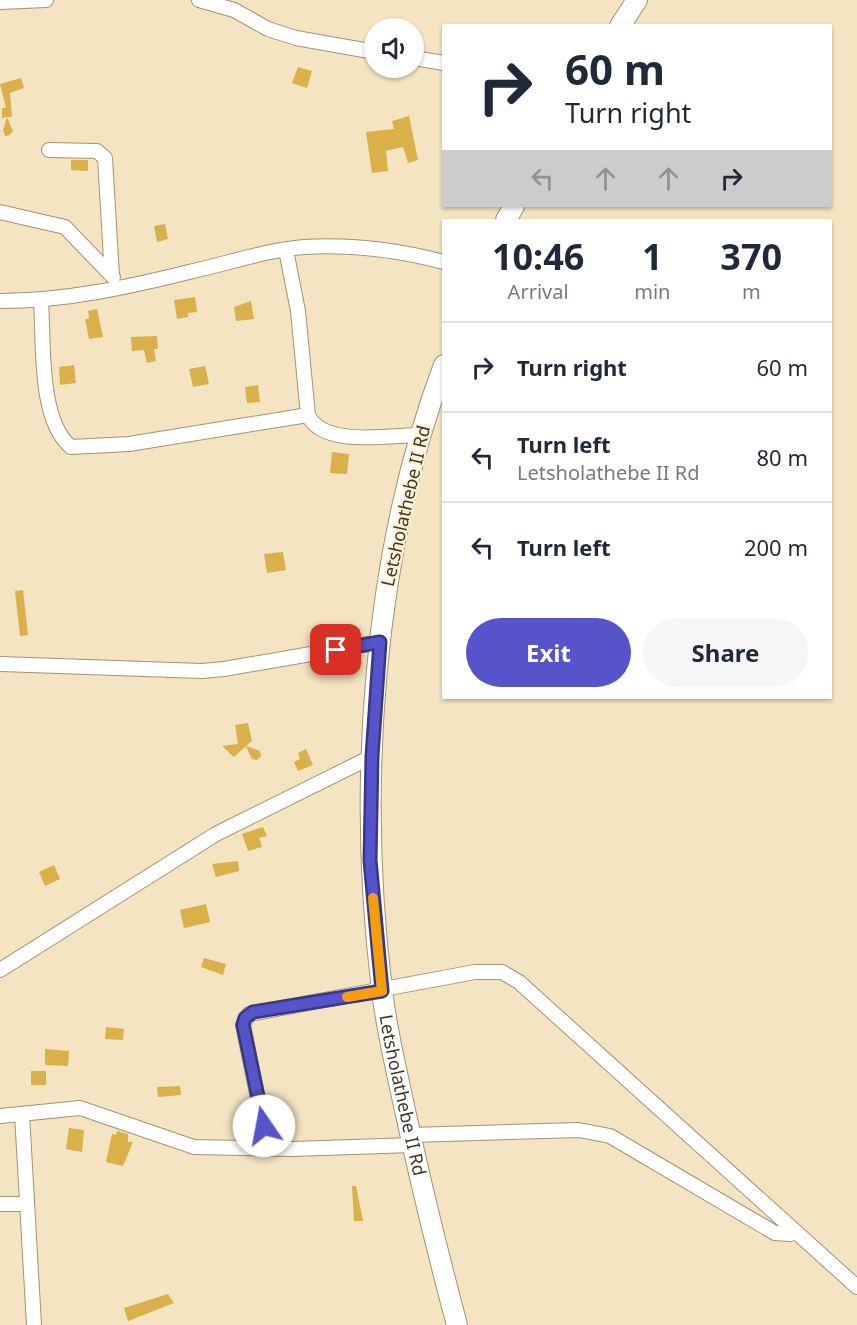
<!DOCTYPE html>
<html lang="en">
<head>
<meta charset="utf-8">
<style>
	:root { --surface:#fff; --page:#f6f6f7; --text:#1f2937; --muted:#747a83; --line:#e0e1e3; --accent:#5654cb }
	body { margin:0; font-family:"Noto Sans",sans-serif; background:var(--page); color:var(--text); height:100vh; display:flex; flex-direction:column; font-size:22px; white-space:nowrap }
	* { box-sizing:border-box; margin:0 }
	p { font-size:20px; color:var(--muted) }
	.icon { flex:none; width:33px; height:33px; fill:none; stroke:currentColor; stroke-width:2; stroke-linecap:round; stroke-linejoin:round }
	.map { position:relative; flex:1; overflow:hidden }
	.panel { position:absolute; left:442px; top:219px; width:390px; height:480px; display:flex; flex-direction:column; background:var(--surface); border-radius:0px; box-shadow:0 2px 4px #0004 }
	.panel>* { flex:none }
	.hud { position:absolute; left:442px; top:24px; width:390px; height:183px; border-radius:0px; box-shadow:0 2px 4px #0004; background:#fff; color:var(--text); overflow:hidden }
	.tools { position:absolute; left:364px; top:18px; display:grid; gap:12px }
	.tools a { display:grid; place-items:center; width:60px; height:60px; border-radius:50%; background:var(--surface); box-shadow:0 2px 4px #0004; font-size:30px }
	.pin { position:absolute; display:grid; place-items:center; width:51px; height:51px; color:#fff; margin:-26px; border-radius:12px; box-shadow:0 3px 9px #0006 }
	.me { position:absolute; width:66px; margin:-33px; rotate:348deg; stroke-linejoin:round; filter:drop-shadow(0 0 4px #0008) }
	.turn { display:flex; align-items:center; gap:21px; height:126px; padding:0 24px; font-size:27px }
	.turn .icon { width:78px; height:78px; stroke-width:2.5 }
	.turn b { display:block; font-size:42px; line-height:51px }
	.lanes { display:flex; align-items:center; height:57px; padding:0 24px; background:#0003; justify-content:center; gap:30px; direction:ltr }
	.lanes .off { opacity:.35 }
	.eta { display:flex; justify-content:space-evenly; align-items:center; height:102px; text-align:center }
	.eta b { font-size:36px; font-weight:700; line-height:42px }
	.cta { display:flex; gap:12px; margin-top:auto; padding:12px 24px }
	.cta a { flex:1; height:69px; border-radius:36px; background:var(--accent); color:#fff; font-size:24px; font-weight:700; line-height:69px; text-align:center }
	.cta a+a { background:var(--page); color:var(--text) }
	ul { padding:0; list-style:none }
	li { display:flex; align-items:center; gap:18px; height:90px; padding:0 24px; border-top:2px solid var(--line) }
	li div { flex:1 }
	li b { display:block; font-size:22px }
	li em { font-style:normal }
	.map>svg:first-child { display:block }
	.building { fill:#d9b04a }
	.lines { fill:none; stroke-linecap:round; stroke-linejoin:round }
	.street-casing { stroke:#a29372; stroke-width:16 }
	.secondary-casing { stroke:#a29372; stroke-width:22 }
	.street { stroke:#fff; stroke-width:14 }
	.secondary { stroke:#fff; stroke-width:20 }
	.route-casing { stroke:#383784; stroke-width:15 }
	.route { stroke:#5654cb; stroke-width:10 }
	.slow { stroke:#f59e0b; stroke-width:10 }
	.labels { text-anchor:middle; stroke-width:4.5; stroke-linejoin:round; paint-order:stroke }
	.street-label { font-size:18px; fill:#3d3729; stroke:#fef2d6 }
</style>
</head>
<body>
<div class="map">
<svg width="857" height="1325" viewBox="0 0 857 1325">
	<rect width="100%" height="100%" fill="#f4e4c1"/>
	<path class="building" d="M298,67L312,71L307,88L292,83Z
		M21,78L24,88L10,93L12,117H7L13,131L10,135L5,136L3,130L7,117L2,118V108H6L0,84Z
		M409,116L418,160L408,163L403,147L386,151L388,171L372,173L366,132L394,129L392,121Z
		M71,160H88V171L71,170Z
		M165,224L168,239L157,242L154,226Z
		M195,297L197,312L188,313V317L177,319L174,300Z
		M251,301L254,319L236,321L234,307Z
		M97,309L103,337L89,339L85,319H89L88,311Z
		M157,336L158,349H154L156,361L147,363L144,350L132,351L131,337Z
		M74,365L76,383L60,385L59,367Z
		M205,366L209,384L193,387L189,369Z
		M258,385L260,402L247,403L245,387Z
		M332,452L349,454L347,474L330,473Z
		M283,552L286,570L267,573L264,554Z
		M23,590L28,635L20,636L15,591Z
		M248,723L252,741L246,746L260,751L261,756L257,760L252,759L246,746L234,757L222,746L238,744L235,725Z
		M306,749L313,765L298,771L294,762L300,759L298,753Z
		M263,827L267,836L259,838L262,847L248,851L242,834Z
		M238,861L239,871L216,877L212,864Z
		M54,865L60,879L45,886L39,872Z
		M206,904L210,922L184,928L180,910Z
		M204,958L226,964L223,975L201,967Z
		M106,1027L124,1029L123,1040L105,1039Z
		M45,1049L69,1051L68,1066L45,1065Z
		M31,1071H46V1085H31Z
		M180,1086L181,1095L158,1097L157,1087Z
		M69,1128L84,1130L82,1152L66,1149Z
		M117,1131L128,1134V1142H133L123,1166L106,1162L112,1134L116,1135Z
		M352,1186H356L363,1221H354Z
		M168,1294L174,1303L128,1321L124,1308Z"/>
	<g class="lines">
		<defs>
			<path id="street" d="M199,0L234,10L268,29L296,38L375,52
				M0,2L46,0
				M414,58L444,63
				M49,150L97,151L105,158L112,276
				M0,212L65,227L113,277
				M286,250L298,311L308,415C323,448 391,435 422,435
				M0,301C66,301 129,287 193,271C230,263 266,250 304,247C352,244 398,250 444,262
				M41,301C44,341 38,420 71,447L129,444L308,415
				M0,664L202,671L224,669L380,642
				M0,970L216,834L373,756
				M22,1114L34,1325
				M0,1116L80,1108L194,1147L292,1149L413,1145
				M410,1135L579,1130L610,1136L775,1233L790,1234L796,1232
				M268,1148L243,1025L249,1014L475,972H502L519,982L857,1287
				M0,1204H26"/>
			<g id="secondary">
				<path d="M620,26L637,0"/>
				<path d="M506,220L514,206"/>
				<path id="s1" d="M444,365C372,556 357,788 382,990C386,1027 395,1064 403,1101C419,1176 437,1250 457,1325"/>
			</g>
		</defs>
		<use href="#street" class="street-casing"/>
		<use href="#secondary" class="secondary-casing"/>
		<use href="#street" class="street"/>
		<use href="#secondary" class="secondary"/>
	</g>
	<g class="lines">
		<defs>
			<path id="route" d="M264,1126L243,1025L245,1018L253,1012L382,991L370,860L372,756L380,642L336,650"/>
		</defs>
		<use href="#route" class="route-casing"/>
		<use href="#route" class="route"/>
		<path class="slow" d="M347,997L382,991L373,898"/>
	</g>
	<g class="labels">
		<g class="street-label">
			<text transform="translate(406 506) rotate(-77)" y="6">Letsholathebe II Rd</text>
			<text dy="6" stroke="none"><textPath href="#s1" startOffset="741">Letsholathebe II Rd</textPath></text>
		</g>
	</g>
</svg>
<div class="tools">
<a><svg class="icon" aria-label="sound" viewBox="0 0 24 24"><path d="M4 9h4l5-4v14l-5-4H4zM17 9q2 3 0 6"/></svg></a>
</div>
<div class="pin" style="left:336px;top:650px;background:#d93025"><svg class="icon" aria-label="arrive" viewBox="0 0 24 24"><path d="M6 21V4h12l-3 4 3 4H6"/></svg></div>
<svg class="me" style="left:264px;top:1126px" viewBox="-20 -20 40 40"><circle r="19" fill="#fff"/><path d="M0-13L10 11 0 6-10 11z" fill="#5654cb"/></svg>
<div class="hud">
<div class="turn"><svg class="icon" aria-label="right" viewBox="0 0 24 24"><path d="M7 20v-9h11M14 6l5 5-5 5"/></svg><div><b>60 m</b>Turn right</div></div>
<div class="lanes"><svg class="icon off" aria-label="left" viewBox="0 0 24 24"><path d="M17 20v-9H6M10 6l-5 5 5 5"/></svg><svg class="icon off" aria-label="ahead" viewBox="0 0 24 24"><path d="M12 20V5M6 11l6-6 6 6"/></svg><svg class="icon off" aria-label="ahead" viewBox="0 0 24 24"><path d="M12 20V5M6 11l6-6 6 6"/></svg><svg class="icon" aria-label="right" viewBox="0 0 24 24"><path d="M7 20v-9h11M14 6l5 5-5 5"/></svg></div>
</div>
<section class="panel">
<div class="eta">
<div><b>10:46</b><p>Arrival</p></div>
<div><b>1</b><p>min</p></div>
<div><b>370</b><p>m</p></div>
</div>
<ul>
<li><svg class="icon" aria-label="right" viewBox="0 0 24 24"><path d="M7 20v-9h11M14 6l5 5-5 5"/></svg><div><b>Turn right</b></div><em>60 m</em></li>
<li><svg class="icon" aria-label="left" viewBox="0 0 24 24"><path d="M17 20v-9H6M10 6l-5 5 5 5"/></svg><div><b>Turn left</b><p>Letsholathebe II Rd</p></div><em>80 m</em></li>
<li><svg class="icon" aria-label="left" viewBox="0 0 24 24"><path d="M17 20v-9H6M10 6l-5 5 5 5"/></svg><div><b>Turn left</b></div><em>200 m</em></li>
</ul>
<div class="cta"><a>Exit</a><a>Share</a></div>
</section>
</div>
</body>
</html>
